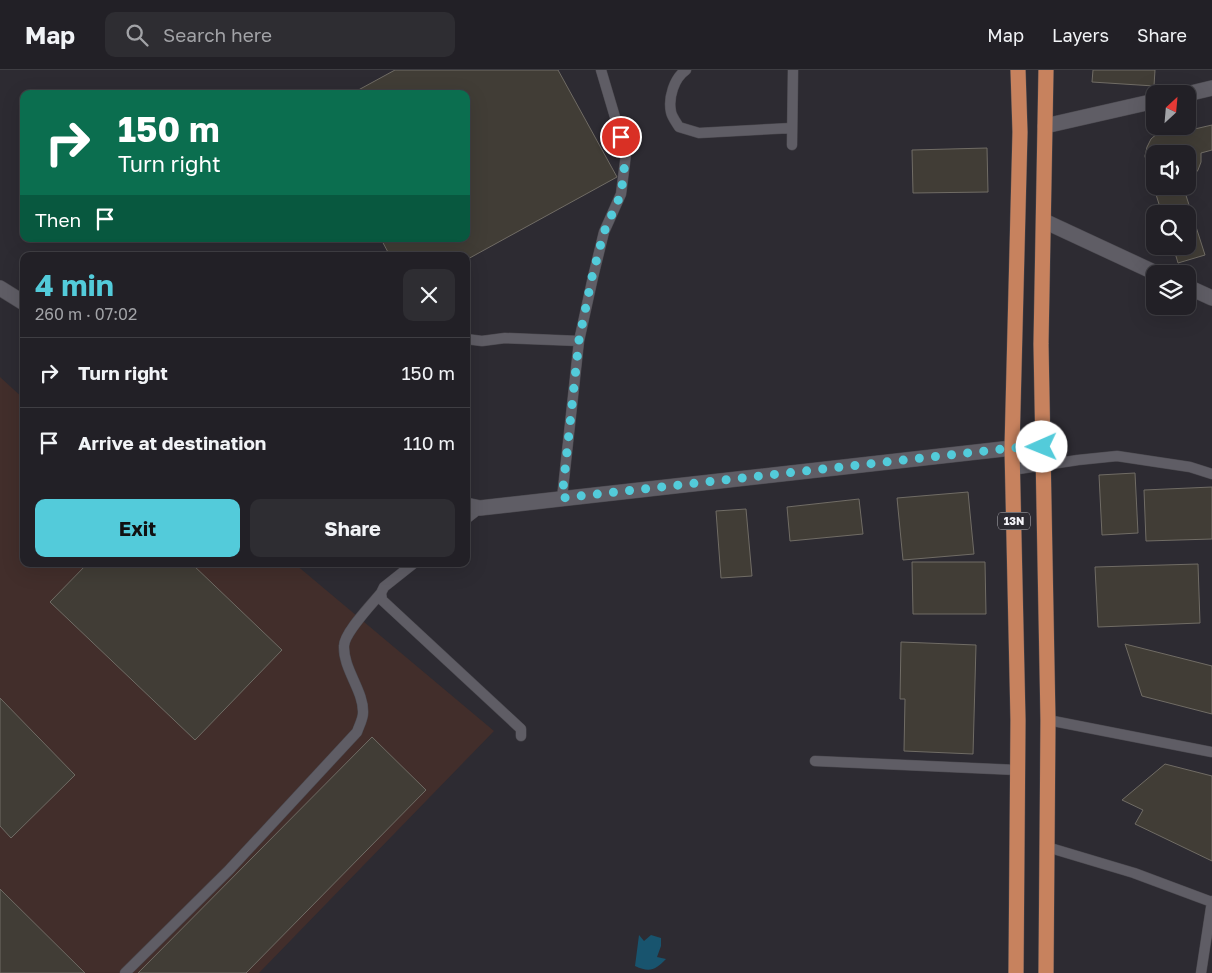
<!DOCTYPE html>
<html lang="en">
<head>
<meta charset="utf-8">
<style>
	:root { --surface:#222026; --page:#2e2d32; --text:#f1f3f6; --muted:#a2a3a7; --line:#3f3e43; --accent:#53cbda }
	body { margin:0; font-family:"Golos Text",sans-serif; background:var(--page); color:var(--text); height:100vh; display:flex; flex-direction:column; font-size:19px; white-space:nowrap }
	* { box-sizing:border-box; margin:0 }
	p { font-size:16px; color:var(--muted) }
	.icon { flex:none; width:28px; height:28px; fill:none; stroke:currentColor; stroke-width:2; stroke-linecap:round; stroke-linejoin:round }
	.map { position:relative; flex:1; overflow:hidden }
	.panel { position:absolute; left:20px; top:182px; width:450px; height:315px; display:flex; flex-direction:column; background:var(--surface); border-radius:10px; box-shadow:0 5px 20px #0002,0 0 0 1px var(--line) }
	.panel>* { flex:none }
	.banner { position:absolute; left:20px; top:20px; width:450px; height:152px; border-radius:10px; box-shadow:0 5px 20px #0002,0 0 0 1px var(--line); background:#0b6e4f; color:#fff; overflow:hidden }
	.needle { width:32px; rotate:26deg }
	.tools { position:absolute; left:1146px; top:15px; display:grid; gap:10px }
	.tools a { display:grid; place-items:center; width:50px; height:50px; border-radius:10px; background:var(--surface); box-shadow:0 5px 20px #0002,0 0 0 1px var(--line); font-size:25px }
	.pin { position:absolute; display:grid; place-items:center; width:42px; height:42px; color:#fff; margin:-21px; border:2px solid #fff; border-radius:50%; box-shadow:0 1px 5px #0007 }
	.me { position:absolute; width:55px; margin:-28px; rotate:269deg; stroke-linejoin:round; filter:drop-shadow(0 0 4px #0008) }
	.turn { display:flex; align-items:center; gap:18px; height:105px; padding:0 15px; font-size:22px }
	.turn .icon { width:65px; height:65px; stroke-width:2.5 }
	.turn b { display:block; font-size:35px; line-height:42px }
	.then { display:flex; align-items:center; height:48px; padding:0 15px; background:#0003; gap:10px; font-size:19px }
	.round { display:grid; place-items:center; flex:none; width:52px; height:52px; border-radius:10px; background:var(--page) }
	.overview { display:flex; align-items:center; justify-content:space-between; height:85px; padding:0 15px }
	h1 { font-size:30px; font-weight:700; line-height:38px; color:var(--accent) }
	.primary-button { display:flex; gap:10px; margin-top:auto; padding:10px 15px }
	.primary-button a { flex:1; height:58px; border-radius:10px; background:var(--accent); color:#111; font-size:20px; font-weight:700; line-height:58px; text-align:center }
	.primary-button a+a { background:var(--page); color:var(--text) }
	ul { padding:0; list-style:none }
	li { display:flex; align-items:center; gap:15px; height:70px; padding:0 15px; border-top:1px solid var(--line) }
	li div { flex:1 }
	li b { display:block; font-size:19px }
	li em { font-style:normal }
	header { display:flex; align-items:center; gap:30px; box-sizing:border-box; height:70px; padding:0 25px; background:var(--surface); border-bottom:1px solid var(--line) }
	header strong { font-size:24px }
	nav { display:flex; gap:28px; margin-inline-start:auto; font-size:18px }
	.search { width:350px; height:45px; background:var(--page); display:flex; align-items:center; gap:12px; box-sizing:border-box; padding:0 18px; border-radius:10px; color:var(--muted); font-size:19px }
	.map>svg:first-child { display:block }
	.industrial { fill:#422e2b }
	.water { fill:#18546e }
	.building { fill:#413d36; stroke:#706c65 }
	.lines { fill:none; stroke-linecap:round; stroke-linejoin:round }
	.service-casing { stroke:#4b494f; stroke-width:11 }
	.minor-casing { stroke:#4b494f; stroke-width:16 }
	.trunk-casing { stroke:#4b494f; stroke-width:16 }
	.service { stroke:#5f5d65; stroke-width:10 }
	.minor { stroke:#5f5d65; stroke-width:15 }
	.trunk { stroke:#c7825e; stroke-width:15 }
	.route { stroke:#53cbda; stroke-width:9; stroke-dasharray:0 16.2 }
	.labels { text-anchor:middle; stroke-width:4; stroke-linejoin:round; paint-order:stroke }
	.shield { fill:#2d2b32; stroke:#b9b8bd; stroke-width:1 }
	.shield-label { font-size:11px; font-weight:bold; fill:#f5f4f9 }
</style>
</head>
<body>
<header>
<strong>Map</strong>
<div class="search"><svg class="icon" aria-label="search" viewBox="0 0 24 24"><circle cx="10" cy="10" r="6"/><path d="M15 15l6 6"/></svg>Search here</div>
<nav><a>Map</a><a>Layers</a><a>Share</a></nav>
</header>
<div class="map">
<svg width="1212" height="903" viewBox="0 0 1212 903">
	<rect width="100%" height="100%" fill="#2d2b32"/>
	<path class="industrial" d="M0,307L24,329V494H295L494,661L259,903H0Z"/>
	<path class="water" d="M639,865L644,871L651,865L661,868V876L657,887L666,889C655,900 650,903 635,896Z"/>
	<path class="building" d="M395,0H558L617,107L466,190V186H390L381,169H466V24H351Z
		M1093,0H1155L1154,16L1092,12Z
		M1212,55V80L1201,83V92L1198,100L1192,108L1188,109V84H1155V116H1183L1205,185L1178,193L1173,176H1188V144H1162L1147,95L1145,86L1147,77L1151,69L1159,62L1167,59H1177L1186,61Z
		M987,78L988,122L913,123L912,80Z
		M1135,403L1138,463L1102,465L1099,405Z
		M1212,417V469L1146,471L1144,420Z
		M968,422L974,484L903,490L897,428Z
		M859,429L863,464L790,471L787,437Z
		M746,439L752,506L721,508L716,441Z
		M912,492H985L986,544H913Z
		M87,494H192L282,580L195,670L50,532Z
		M1198,494L1200,553L1098,557L1095,497Z
		M901,572L976,575L973,684L904,681L905,629H900Z
		M1125,574L1212,596V644L1142,626Z
		M0,628L75,705L11,768L0,756Z
		M372,667L426,720L246,903H138Z
		M1165,694L1212,706V791L1135,754L1143,740L1122,730Z
		M0,819L85,903H0Z"/>
	<g class="lines">
		<defs>
			<path id="service" d="M686,0C674,8 668,28 671,42C672,47 676,52 679,57L699,63L792,58
				M792,75L793,0
				M466,269L482,271L505,268L579,271
				M1013,400L1078,390L1117,386L1190,397L1212,404
				M562,428L579,271L593,207L604,162L621,124L626,84L601,0
				M466,449L480,438
				M413,494L384,517L381,523L382,530L521,659V666
				M1048,650L1212,682
				M815,691L1017,700
				M1047,777L1134,803L1212,832
				M125,903L229,800L357,662C359,656 363,649 363,643C364,621 343,599 344,576C344,563 372,534 381,523
				M1201,903L1212,831"/>
			<path id="minor" d="M1187,24L1212,18
				M1045,56L1155,31
				M1044,151L1158,204
				M1188,217L1212,228
				M0,218L24,233
				M466,435L480,438L1012,378L1042,377"/>
			<path id="trunk" d="M1046,0L1041,274L1048,650L1046,903
				M1016,903L1018,650L1012,378L1020,62L1018,0"/>
		</defs>
		<use href="#service" class="service-casing"/>
		<use href="#minor" class="minor-casing"/>
		<use href="#trunk" class="trunk-casing"/>
		<use href="#service" class="service"/>
		<use href="#minor" class="minor"/>
		<use href="#trunk" class="trunk"/>
	</g>
	<g class="lines">
		<path class="route" d="M621,67L626,84L621,124L604,162L592,207L579,270L562,428L1012,378L1042,377"/>
	</g>
	<g class="labels">
		<rect class="shield" x="998" y="442.5" width="32" height="17" rx="4"/>
		<g class="shield-label">
			<text x="1014" y="455">13N</text>
		</g>
	</g>
</svg>
<div class="tools">
<a><svg class="needle" viewBox="-14 -14 28 28"><path d="M0-13l5 13h-10z" fill="#e53935"/><path d="M0 13l5-13h-10z" fill="#a2a3a7"/></svg></a>
<a><svg class="icon" aria-label="sound" viewBox="0 0 24 24"><path d="M4 9h4l5-4v14l-5-4H4zM17 9q2 3 0 6"/></svg></a>
<a><svg class="icon" aria-label="search" viewBox="0 0 24 24"><circle cx="10" cy="10" r="6"/><path d="M15 15l6 6"/></svg></a>
<a><svg class="icon" aria-label="layers" viewBox="0 0 24 24"><path d="M12 4l9 5-9 5-9-5zM3 14l9 5 9-5"/></svg></a>
</div>
<div class="pin" style="left:621px;top:67px;background:#d93025"><svg class="icon" aria-label="arrive" viewBox="0 0 24 24"><path d="M6 21V4h12l-3 4 3 4H6"/></svg></div>
<svg class="me" style="left:1042px;top:377px" viewBox="-20 -20 40 40"><circle r="19" fill="#fff"/><path d="M0-13L10 11 0 6-10 11z" fill="#53cbda"/></svg>
<div class="banner">
<div class="turn"><svg class="icon" aria-label="right" viewBox="0 0 24 24"><path d="M7 20v-9h11M14 6l5 5-5 5"/></svg><div><b>150 m</b>Turn right</div></div>
<div class="then">Then<svg class="icon" aria-label="arrive" viewBox="0 0 24 24"><path d="M6 21V4h12l-3 4 3 4H6"/></svg></div>
</div>
<section class="panel">
<div class="overview"><div><h1>4 min</h1><p>260 m · 07:02</p></div><a class="round"><svg class="icon" aria-label="close" viewBox="0 0 24 24"><path d="M6 6l12 12M18 6L6 18"/></svg></a></div>
<ul>
<li><svg class="icon" aria-label="right" viewBox="0 0 24 24"><path d="M7 20v-9h11M14 6l5 5-5 5"/></svg><div><b>Turn right</b></div><em>150 m</em></li>
<li><svg class="icon" aria-label="arrive" viewBox="0 0 24 24"><path d="M6 21V4h12l-3 4 3 4H6"/></svg><div><b>Arrive at destination</b></div><em>110 m</em></li>
</ul>
<div class="primary-button"><a>Exit</a><a>Share</a></div>
</section>
</div>
</body>
</html>
